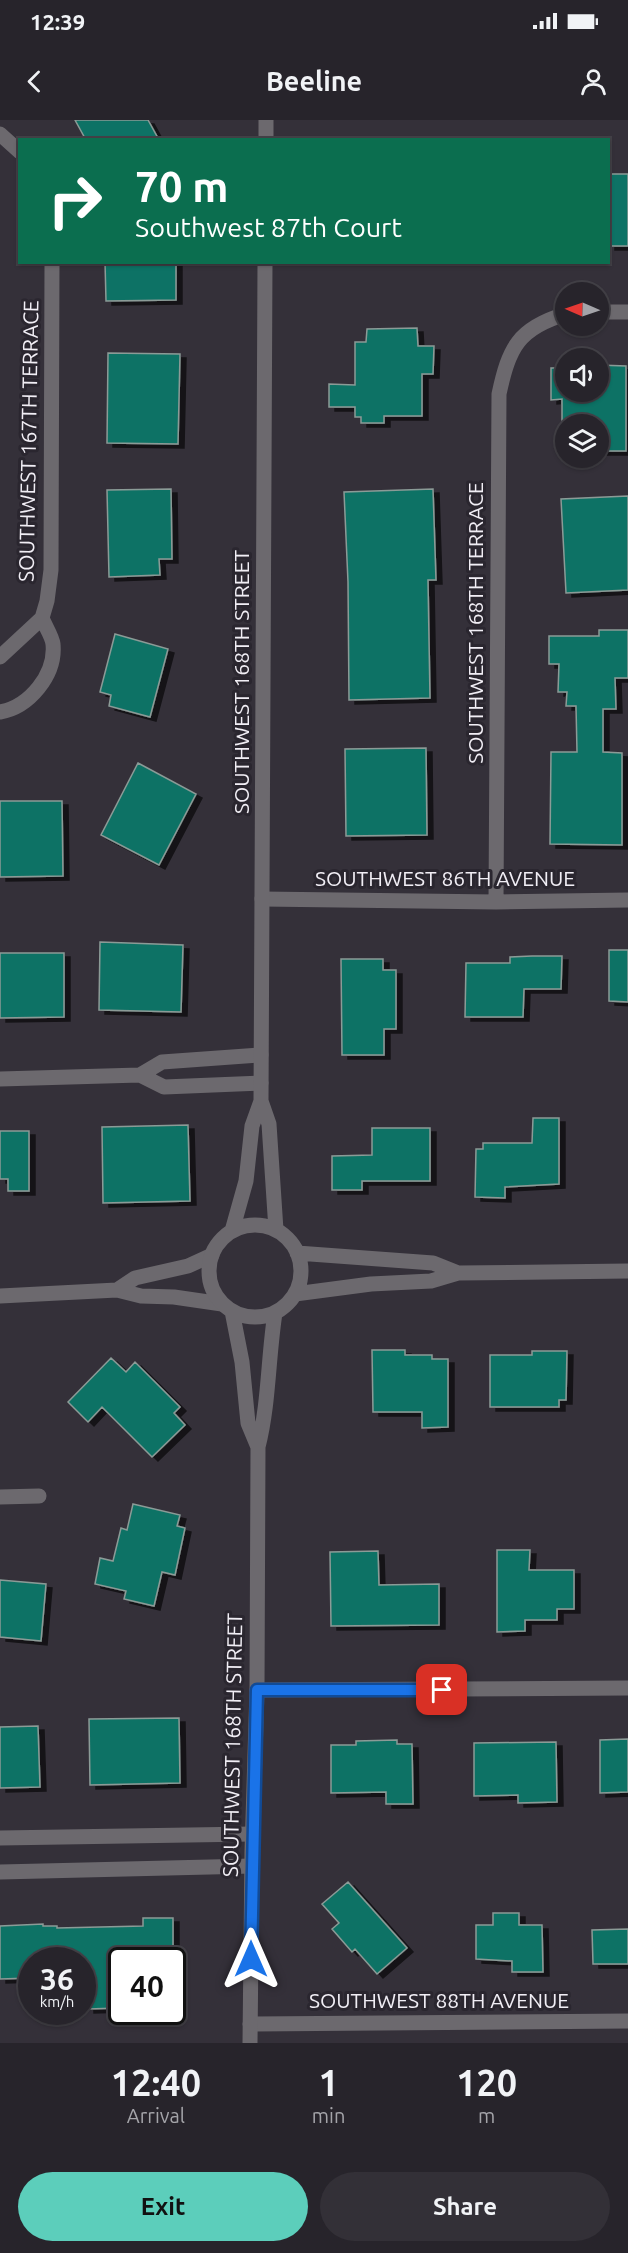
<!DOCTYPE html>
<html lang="en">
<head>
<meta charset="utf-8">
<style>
	:root { --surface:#27242b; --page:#333037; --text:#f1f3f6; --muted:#a4a4a9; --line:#434147; --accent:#5ccebb }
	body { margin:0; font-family:Ubuntu,sans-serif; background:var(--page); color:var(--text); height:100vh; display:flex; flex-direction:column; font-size:22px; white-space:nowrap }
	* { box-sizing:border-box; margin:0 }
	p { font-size:20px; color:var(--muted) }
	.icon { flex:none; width:33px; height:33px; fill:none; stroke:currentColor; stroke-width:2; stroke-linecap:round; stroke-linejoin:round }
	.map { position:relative; height:1923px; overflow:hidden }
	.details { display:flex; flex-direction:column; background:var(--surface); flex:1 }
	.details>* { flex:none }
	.top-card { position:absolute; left:18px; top:18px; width:592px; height:126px; border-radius:0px; box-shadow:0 2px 4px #0004,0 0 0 2px var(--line); background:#0b6e4f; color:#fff; overflow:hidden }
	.needle { width:39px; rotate:272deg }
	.fabs { position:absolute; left:555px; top:162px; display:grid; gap:12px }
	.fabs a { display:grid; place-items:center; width:54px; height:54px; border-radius:50%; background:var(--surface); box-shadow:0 2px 4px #0004,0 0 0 2px var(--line); font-size:30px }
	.speed { position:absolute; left:18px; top:1827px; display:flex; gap:12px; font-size:30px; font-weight:700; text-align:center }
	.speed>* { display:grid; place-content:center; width:78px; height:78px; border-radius:50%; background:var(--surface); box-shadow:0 2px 4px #0004,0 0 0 2px var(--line); line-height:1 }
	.speed small { font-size:15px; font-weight:400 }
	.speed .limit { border:3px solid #111; border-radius:9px; background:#fff; color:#111 }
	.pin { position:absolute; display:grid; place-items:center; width:51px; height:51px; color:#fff; margin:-26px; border-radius:12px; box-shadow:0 3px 9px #0006 }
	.me { position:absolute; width:66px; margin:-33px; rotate:0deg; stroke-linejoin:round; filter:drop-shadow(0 0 4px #0008) }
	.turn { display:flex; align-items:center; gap:21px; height:126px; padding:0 18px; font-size:27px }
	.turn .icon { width:78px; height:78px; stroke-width:2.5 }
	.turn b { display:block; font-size:42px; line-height:51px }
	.eta { display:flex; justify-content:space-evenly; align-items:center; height:102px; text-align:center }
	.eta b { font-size:36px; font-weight:700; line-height:42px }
	.primary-button { display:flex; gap:12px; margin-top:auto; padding:12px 18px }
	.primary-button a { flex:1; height:69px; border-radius:36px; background:var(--accent); color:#111; font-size:24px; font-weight:700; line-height:69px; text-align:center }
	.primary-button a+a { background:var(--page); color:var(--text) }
	.status { display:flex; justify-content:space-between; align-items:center; height:42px; padding:0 30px; background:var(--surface); direction:ltr }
	.status svg { height:16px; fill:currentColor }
	header { display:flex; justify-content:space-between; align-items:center; height:78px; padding:0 18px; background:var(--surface); font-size:27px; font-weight:700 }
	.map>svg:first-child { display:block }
	.building { fill:#107265; stroke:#8b9b97; stroke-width:1.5; filter:url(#shadow) }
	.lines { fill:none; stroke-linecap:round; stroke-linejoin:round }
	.minor { stroke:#6c696e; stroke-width:15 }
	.tertiary { stroke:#6c696e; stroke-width:15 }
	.route-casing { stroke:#114b97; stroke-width:15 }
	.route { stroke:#1a73e8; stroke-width:10 }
	.labels { text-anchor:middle; stroke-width:6; stroke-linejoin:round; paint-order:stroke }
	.street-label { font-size:21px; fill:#f1eef5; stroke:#2a262f }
</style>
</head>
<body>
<div class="status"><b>12:39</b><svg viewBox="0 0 49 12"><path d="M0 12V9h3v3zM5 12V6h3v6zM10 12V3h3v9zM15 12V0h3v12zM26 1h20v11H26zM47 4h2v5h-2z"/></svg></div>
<header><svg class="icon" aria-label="back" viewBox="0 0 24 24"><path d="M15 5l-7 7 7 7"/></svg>Beeline<svg class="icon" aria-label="person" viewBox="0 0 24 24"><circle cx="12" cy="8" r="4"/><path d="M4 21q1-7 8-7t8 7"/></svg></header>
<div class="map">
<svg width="628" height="1923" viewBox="0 0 628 1923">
	<defs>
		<filter id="shadow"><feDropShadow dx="6" dy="4" stdDeviation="0" flood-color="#0009"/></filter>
	</defs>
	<rect width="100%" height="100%" fill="#343039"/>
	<path class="building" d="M75,0H148L159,20H86Z
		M609,54H628V126H609Z
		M105,142H176V180L106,181Z
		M417,208L418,226H434L433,254H422V296H384V303H361V297H355V287H329V264L355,265V222H366L367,209Z
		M108,233L180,234L178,324L107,323Z
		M598,245L626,246V331H598V304H566V325H562V279L551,280V248H566V272H598Z
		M171,369L172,439H159L160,455L109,457L107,370Z
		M433,369L436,460H428L430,578L349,580L348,462L344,372Z
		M628,376V470L566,473L561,379Z
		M599,510H628V558H615L616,589H603V632L622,633V725L550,724L551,632H577L576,586H566L567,572H558L559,544H549V516H599Z
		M115,514L168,529L150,597L109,586L111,575L100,572Z
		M426,628L427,715L346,716L345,629Z
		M138,643L196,674L159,745L101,715Z
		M0,681H62L63,756L0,757Z
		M100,822L183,825L181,892L99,890Z
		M609,830H628V882L609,881Z
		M0,833H64V897L0,898Z
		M532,836H562L561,869H524L523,897H465L466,843H510V837Z
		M341,839H383V850H396V909H384V935H342Z
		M533,998H559V1064L505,1067V1078L475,1077L476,1029H483V1023H532Z
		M188,1005L190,1081L103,1083L102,1007Z
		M372,1008H430V1061H362V1070H332V1036L372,1035Z
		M0,1011H29V1071H8V1059H0Z
		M372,1230H405V1235H432V1239H448V1307L422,1308V1292H373Z
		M532,1231H567L566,1280H559V1287H490V1235H532Z
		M111,1238L126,1252L135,1242L180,1287L174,1293L185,1305L152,1337L102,1287L88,1302L68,1282Z
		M133,1384L180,1395L177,1406L185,1408L175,1455L162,1452L154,1486L124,1479L126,1471L95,1464L100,1438L113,1441L121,1408L127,1410Z
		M497,1430H530L529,1450H574V1489H557V1500H525V1511L497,1512Z
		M378,1431L379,1465L439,1464V1505L331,1506L330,1432Z
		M0,1460L46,1464L41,1521L0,1517Z
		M179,1598L180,1663L90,1665L89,1599Z
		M38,1606L40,1667L0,1668V1607Z
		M628,1619V1672L600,1673V1620Z
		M397,1620V1624H412L413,1684H386V1672L331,1673V1625H356V1621Z
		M556,1622L557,1682L518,1683V1675L474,1676V1623Z
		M348,1762L407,1828L377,1854L355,1829L352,1832L332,1809L339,1803L322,1784Z
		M493,1793H519V1805H542L543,1852H512V1841L476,1839V1805H493Z
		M143,1798H173V1840H122L119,1888L88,1889L87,1840H32V1858L0,1859V1806L43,1804V1806H57V1808L143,1806Z
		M628,1809V1844H593L592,1810Z"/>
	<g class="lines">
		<path class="minor" d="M0,14L20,32
			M598,192H628
			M0,537L42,498L47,481L51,450L52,142
			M0,592C29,587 56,555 53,524C52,516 45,506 42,498
			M262,779L496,782L628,780
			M496,782L499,274C509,228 518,208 566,194
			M140,955L164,967L261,963
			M0,959L140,955L162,942L261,935
			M117,1170L135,1158L188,1146L212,1135
			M0,1176L117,1170L141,1176L174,1177L222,1184
			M0,1377L39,1376
			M257,1570L628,1568
			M0,1718L252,1714
			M0,1752L252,1746
			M250,1904L628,1901"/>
		<path class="tertiary" d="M266,20V0
			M261,981L269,1004L276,1110
			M209 1151a46 46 0 1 1 92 0a46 46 0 1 1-92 0Z
			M232,1111L246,1061L252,1006L261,981L265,142
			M297,1133L433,1143L458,1153
			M295,1174L371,1164L431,1161L458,1153L628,1151
			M232,1191L242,1242L248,1303L258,1327
			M250,1923L252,1731L257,1570L258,1327C269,1284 268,1238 275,1193"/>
	</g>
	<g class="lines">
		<defs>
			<path id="route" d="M251,1839L257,1570H442"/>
		</defs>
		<use href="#route" class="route-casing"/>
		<use href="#route" class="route"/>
	</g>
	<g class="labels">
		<g class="street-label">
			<text transform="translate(29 321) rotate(-89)" y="7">SOUTHWEST 167TH TERRACE</text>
			<text transform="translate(476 503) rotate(-90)" y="7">SOUTHWEST 168TH TERRACE</text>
			<text transform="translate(242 562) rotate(-90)" y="7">SOUTHWEST 168TH STREET</text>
			<text x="445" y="766">SOUTHWEST 86TH AVENUE</text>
			<text transform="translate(233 1625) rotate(-89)" y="7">SOUTHWEST 168TH STREET</text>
			<text x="439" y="1888">SOUTHWEST 88TH AVENUE</text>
		</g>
	</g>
</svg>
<div class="fabs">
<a><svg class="needle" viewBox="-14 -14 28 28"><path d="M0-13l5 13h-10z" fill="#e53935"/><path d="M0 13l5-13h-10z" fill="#a4a4a9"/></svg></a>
<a><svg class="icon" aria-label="sound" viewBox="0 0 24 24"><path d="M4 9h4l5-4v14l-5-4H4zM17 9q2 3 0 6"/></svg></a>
<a><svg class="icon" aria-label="layers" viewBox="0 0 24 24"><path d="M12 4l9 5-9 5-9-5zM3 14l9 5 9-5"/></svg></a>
</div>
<div class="speed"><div>36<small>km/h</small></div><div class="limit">40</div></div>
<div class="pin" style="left:442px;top:1570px;background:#d93025"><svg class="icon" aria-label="arrive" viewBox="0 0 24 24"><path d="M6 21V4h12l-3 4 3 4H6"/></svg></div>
<svg class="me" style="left:251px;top:1839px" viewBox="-20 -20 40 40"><path d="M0-17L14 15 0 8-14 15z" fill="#1a73e8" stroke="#fff" stroke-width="4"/></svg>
<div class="top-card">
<div class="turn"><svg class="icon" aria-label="right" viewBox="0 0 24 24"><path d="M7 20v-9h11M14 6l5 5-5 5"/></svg><div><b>70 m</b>Southwest 87th Court</div></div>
</div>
</div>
<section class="details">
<div class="eta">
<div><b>12:40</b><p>Arrival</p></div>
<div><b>1</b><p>min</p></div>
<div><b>120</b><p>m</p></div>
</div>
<div class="primary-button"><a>Exit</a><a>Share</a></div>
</section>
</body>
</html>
